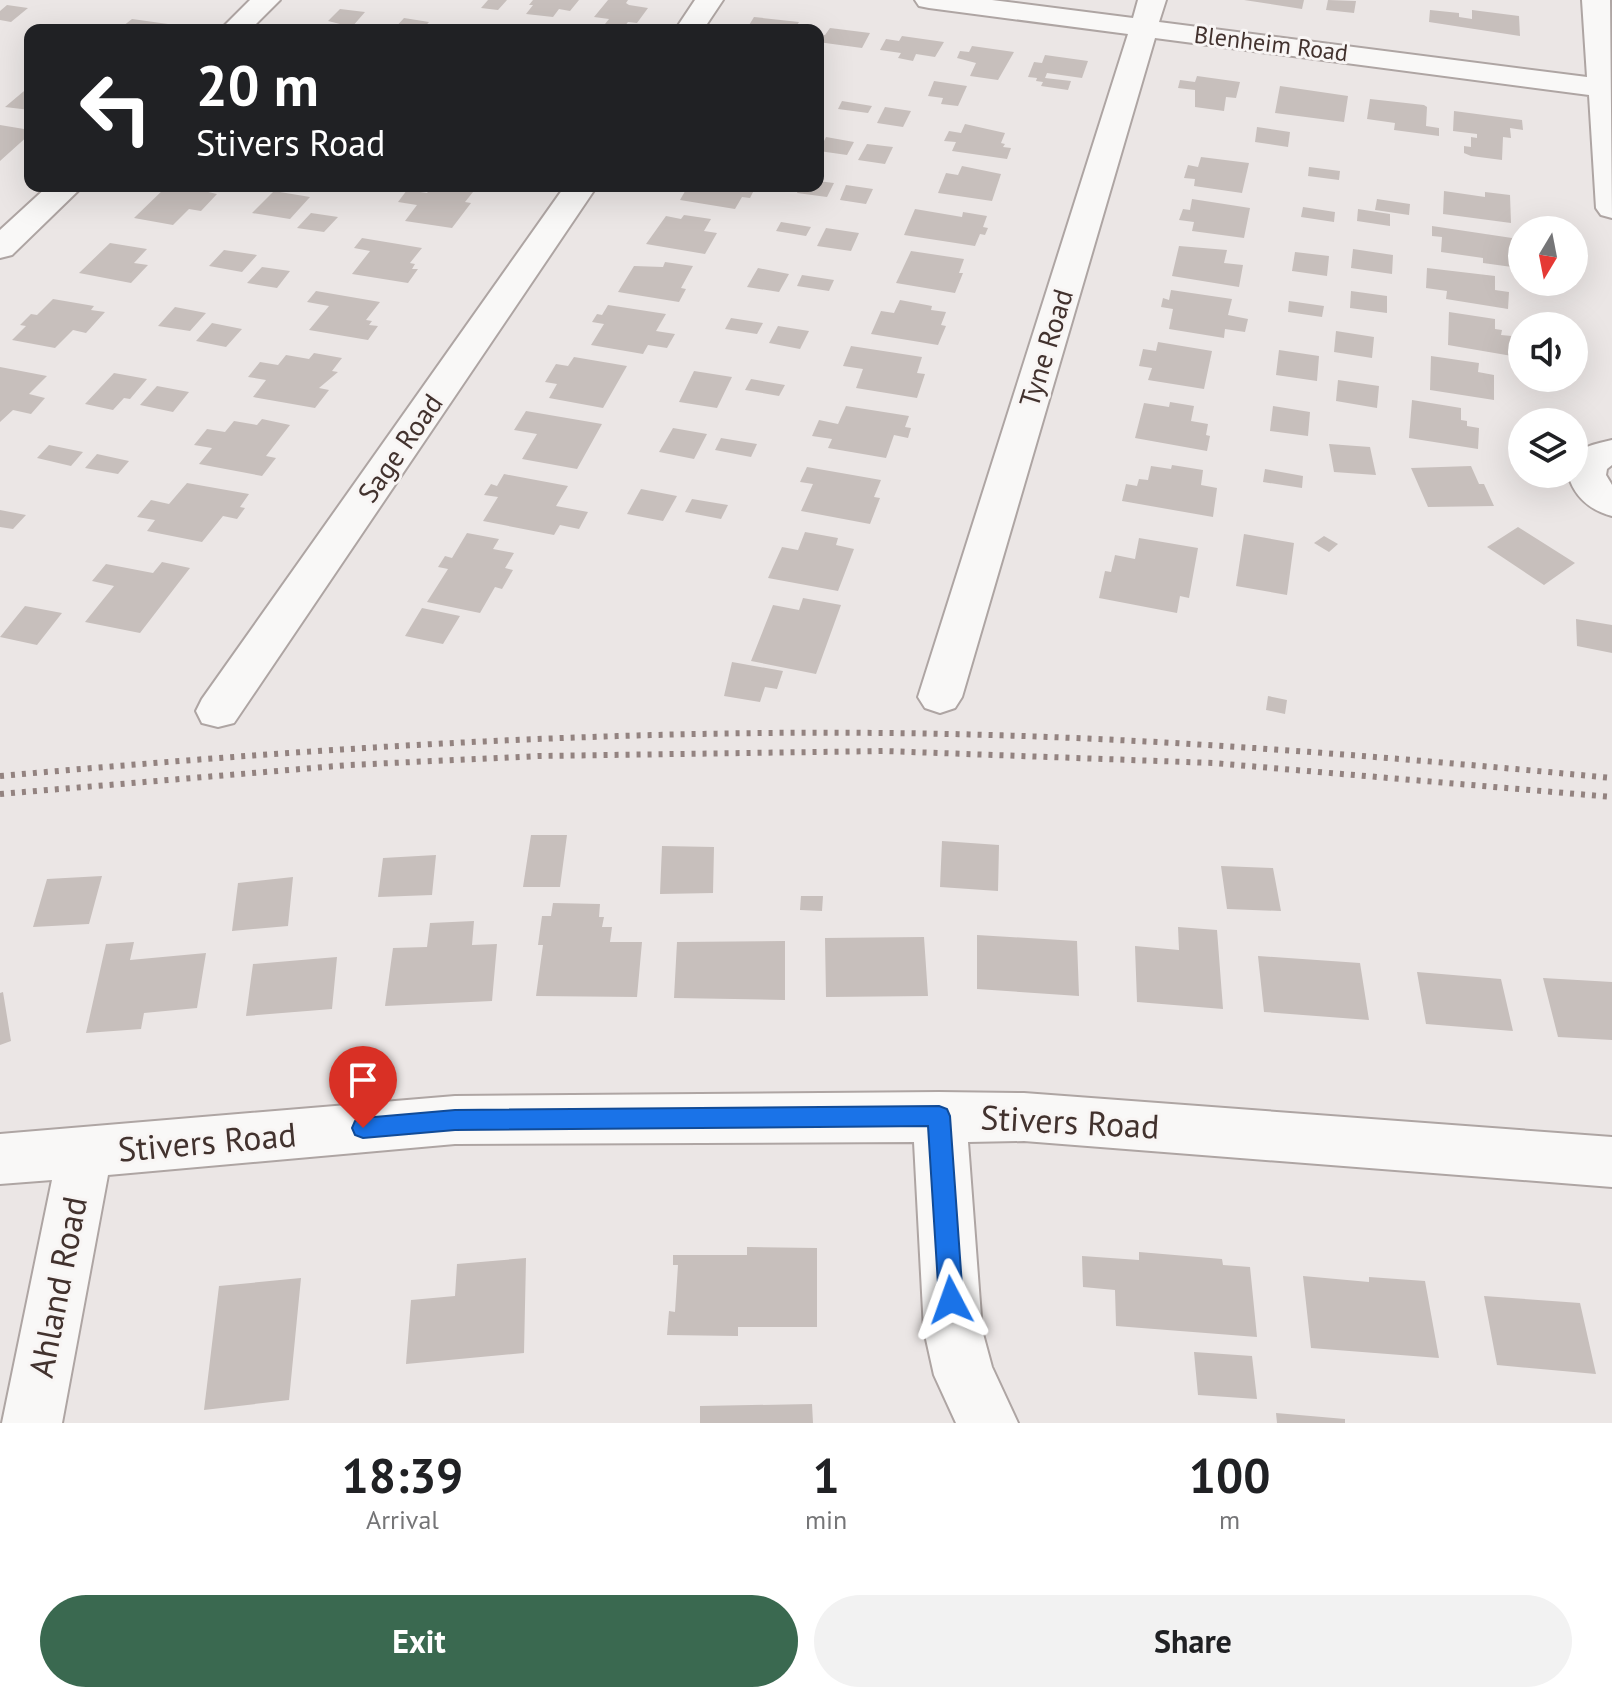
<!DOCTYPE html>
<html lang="en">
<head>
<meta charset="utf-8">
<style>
	:root { --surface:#fff; --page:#f2f2f2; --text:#202124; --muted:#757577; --accent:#3a6950 }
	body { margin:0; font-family:"PT Sans",sans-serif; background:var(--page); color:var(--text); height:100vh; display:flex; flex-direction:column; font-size:30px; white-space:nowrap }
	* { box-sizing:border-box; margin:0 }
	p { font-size:26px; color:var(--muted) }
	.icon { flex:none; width:44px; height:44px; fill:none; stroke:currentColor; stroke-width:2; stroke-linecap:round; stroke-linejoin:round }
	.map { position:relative; height:1423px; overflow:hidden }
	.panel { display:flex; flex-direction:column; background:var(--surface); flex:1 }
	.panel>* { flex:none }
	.top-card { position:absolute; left:24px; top:24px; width:800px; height:168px; border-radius:16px; box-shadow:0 8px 32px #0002; background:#202124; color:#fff; overflow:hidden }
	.needle { width:52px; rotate:190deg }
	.controls { position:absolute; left:1508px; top:216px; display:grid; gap:16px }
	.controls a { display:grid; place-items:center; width:80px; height:80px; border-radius:50%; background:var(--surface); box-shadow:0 8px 32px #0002; font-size:40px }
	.pin { position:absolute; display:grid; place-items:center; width:68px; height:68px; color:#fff; margin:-82px -34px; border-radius:50% 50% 50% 0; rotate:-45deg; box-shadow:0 0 8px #0007 }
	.pin .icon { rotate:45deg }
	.me { position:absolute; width:88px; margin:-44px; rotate:356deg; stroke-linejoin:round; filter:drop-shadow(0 0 6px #0008) }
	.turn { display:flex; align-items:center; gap:28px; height:168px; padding:0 40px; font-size:36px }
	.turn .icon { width:104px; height:104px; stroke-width:2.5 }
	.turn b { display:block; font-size:56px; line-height:68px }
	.eta { display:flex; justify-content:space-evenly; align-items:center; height:136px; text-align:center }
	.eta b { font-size:48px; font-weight:700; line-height:56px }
	.primary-button { display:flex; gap:16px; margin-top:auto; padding:16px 40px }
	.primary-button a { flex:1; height:92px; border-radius:48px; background:var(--accent); color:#fff; font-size:32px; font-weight:700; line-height:92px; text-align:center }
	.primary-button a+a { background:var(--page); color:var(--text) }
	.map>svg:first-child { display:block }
	.building { fill:#c7bfbc }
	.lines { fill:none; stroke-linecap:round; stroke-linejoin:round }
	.street-casing { stroke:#aea5a3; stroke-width:4 }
	.street { fill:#f9f8f7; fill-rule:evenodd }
	.rail { stroke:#938380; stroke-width:6; stroke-dasharray:4 7; stroke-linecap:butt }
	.route { fill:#1a73e8; stroke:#114b97; stroke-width:2 }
	.labels { text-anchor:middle; stroke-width:6; stroke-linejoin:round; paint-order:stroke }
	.far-street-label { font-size:24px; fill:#42322e; stroke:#f8f5f4 }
	.street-label { font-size:28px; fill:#42322e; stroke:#f8f5f4 }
	.near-street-label { font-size:34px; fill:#42322e; stroke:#f8f5f4 }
</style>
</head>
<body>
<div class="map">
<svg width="1612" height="1423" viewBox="0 0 1612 1423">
	<rect width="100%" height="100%" fill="#ebe6e5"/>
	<path class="building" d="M488,0H507L498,10L481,8Z
		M533,0H579L570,11L559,9L553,17L526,14L533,5H529Z
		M608,0H628L626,3L629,5L648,8L637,23L628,22L624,27L605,24L609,19L594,17Z
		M1244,0H1304L1302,9Z
		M1328,0L1356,1L1354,13L1326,10Z
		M7,5L28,8L11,22L0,20V11Z
		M340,9L365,12L352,27L328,21Z
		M1430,10L1459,13V17L1472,19V10L1519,16L1520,36L1429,22Z
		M754,17L799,22L794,30H746Z
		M404,18L429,22L422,30H393Z
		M132,19L168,24L161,30H118Z
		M830,28L870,33L862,48L818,42V34L825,35Z
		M902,36L944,42L935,57L916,54L913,61L898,58L901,53L880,50L886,39L899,41Z
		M972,46L1014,52L998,80L970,76L976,63L957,58L960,51L969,52Z
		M1045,55L1088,61L1082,78L1047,73L1045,78L1071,81L1068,90L1041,86L1043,82L1036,81L1037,78L1028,77L1034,62L1042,63Z
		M1197,76L1240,82L1236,98L1226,97L1224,111L1195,107V90L1178,88L1180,80L1195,82Z
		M934,81L967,86L958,106L941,104L943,98L928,96Z
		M30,86V110L5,107Z
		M1280,86L1348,96L1344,122L1275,113Z
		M1370,99L1424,105L1427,107L1426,126L1439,128V136L1394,130L1395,123L1367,119Z
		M842,101L872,106L868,113L838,109Z
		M885,107L911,111L903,127L877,123Z
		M1454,111L1522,120L1523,130L1510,128L1511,138L1503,137L1502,160L1471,156L1464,153V146L1471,147V137L1477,138V134L1453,131Z
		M965,124L1005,133L1001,143L1005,144L1003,147L1011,148L1007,159L952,151L956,142L944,141L949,131L961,133Z
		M0,125L30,130V134L0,161Z
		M1257,127L1290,132L1288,147L1255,142Z
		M826,137L854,142L847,155L819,151Z
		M867,144L893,147L885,164L858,160Z
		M1201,157L1249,163L1242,193L1194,186L1195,179L1184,178L1188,165L1198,167Z
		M962,166L1001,174L992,201L938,193L946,173L958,175Z
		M1309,167L1340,171L1339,180L1308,176Z
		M818,181L834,183L827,197L797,193L800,186H818Z
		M846,185L873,189L866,204L840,200Z
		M167,186H182L217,194L201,211L189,209L173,225L134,218Z
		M433,186L473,192L465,202L471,203L452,228L405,221L417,205L398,202L407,190L427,193Z
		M688,186H743L755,188L750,198L742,197L735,209L680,200Z
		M274,191L310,197L290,219L252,213Z
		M1444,191L1485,197V192L1510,195L1511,223L1443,214Z
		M1192,199L1250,208L1244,238L1192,231L1194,222L1179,220L1183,209L1190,210Z
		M1377,199L1410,204L1409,215L1375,210Z
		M1303,207L1335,212L1334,222L1301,217Z
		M915,209L962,217L963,212L987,216L983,227L988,228L985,235L980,234L975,246L904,235Z
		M1358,209L1390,214V226L1357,221Z
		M311,213L338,217L324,232L297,228Z
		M684,215L711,219L704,231L717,233L705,254L646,244L666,216L681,219Z
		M781,222L811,227L806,236L776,231Z
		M1432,226L1512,238V267L1483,263V258L1441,252L1442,237L1432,236Z
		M826,228L859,233L851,251L817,246Z
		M362,238L422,248L410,263L415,264L412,269H418L408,283L352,274L370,251L354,248Z
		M110,243L147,249L134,263L148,265L131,283L79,273Z
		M1179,246L1227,250L1224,263L1243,265L1239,287L1172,276Z
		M1353,249L1393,255L1392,274L1351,268Z
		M224,250L257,255L242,272L209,266Z
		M911,251L964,259L959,273H963L955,293L896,283Z
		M1295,252L1329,256L1327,276L1292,271Z
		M665,262L693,266L681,288L686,289L679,302L618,292L634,266L663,267Z
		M262,267L290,271L277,288L247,283Z
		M758,268L789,274L779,292L747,287Z
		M1427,268L1495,276V290L1509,292L1508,309L1446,299L1447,291L1426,288Z
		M802,275L834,280L829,291L797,286Z
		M1171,290L1232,299L1228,315L1248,319L1245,332L1225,329L1224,338L1169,329L1173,309L1161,307L1163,298L1169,300Z
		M316,291L380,302L366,320L372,321L369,325L378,326L368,340L309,330L329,306L307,302Z
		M1351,291L1387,296V313L1350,308Z
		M53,299L94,306L91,310L105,312L86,333L73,330L55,348L12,340L26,326L20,325L31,314L37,315Z
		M900,300L932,306L931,310L946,312L941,325L946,326L938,345L871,334L881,311L894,313Z
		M1289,301L1324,306L1322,317L1288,312Z
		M608,305L666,314L656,331L675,334L667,348L648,345L643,354L591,345L604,324L592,322L597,314L602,315Z
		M175,307L206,313L190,331L158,326Z
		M1449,312L1495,319V329L1502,330L1501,335L1512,336V356L1448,345Z
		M731,318L763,323L757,334L725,329Z
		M212,323L242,329L226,347L196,341Z
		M778,326L809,331L800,349L769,343Z
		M1336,331L1374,337L1372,358L1334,352Z
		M1158,342L1212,351L1204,389L1148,380L1152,368L1139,366L1143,349L1156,351Z
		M851,346L922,357L917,373L925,374L917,398L856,388L863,369L843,366Z
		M1279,350L1319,356L1317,381L1276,375Z
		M314,353L342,358L332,371L338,372L319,388L329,390L315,408L253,397L266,380L248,377L260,362L278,365L286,355L309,359Z
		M1431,356L1479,363L1478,372L1494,375V400L1430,390Z
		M574,357L627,366L603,408L549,398L557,384L545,382L556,364L568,366Z
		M0,367L47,376L29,394L45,398L31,414L13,410L0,422Z
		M694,371L732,377L717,408L679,402Z
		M114,373L147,379L130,399L124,398L113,410L85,404Z
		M751,379L785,385L779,396L745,390Z
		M1338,380L1379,386L1377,408L1336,401Z
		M157,386L189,392L173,412L140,405Z
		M1412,400L1461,408V420L1467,421V426L1479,428L1478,449L1409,438Z
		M1170,402L1194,406L1191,421L1208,424L1206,435L1210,436L1207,451L1135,438L1144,403L1169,407Z
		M846,406L909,416L905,427L911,428L908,438L894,435L886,458L828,448L832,439L812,436L819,420L838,424Z
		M1273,406L1310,412L1308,436L1270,431Z
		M526,411L602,424L577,469L522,459L537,434L514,430Z
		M262,419L290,425L266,456L276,458L262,476L199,464L212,448L194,445L207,429L225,432L234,421L257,425Z
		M673,428L707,434L694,459L659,452Z
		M721,438L757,444L751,457L715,450Z
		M1329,444L1370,447L1376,475L1334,472Z
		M49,445L83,452L71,466L37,458Z
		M97,454L129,461L118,474L85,468Z
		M1172,465L1203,470L1201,485L1217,488L1213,517L1122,501L1126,484L1137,486L1139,479L1148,480L1151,466L1171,469Z
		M1471,466L1479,484H1484L1494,506L1428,507L1411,468Z
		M807,467L881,480L874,497L880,498L870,524L801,511L813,484L800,482Z
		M1265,469L1303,476L1302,488L1263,482Z
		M504,474L568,486L556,506L588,512L579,529L560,525L554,535L483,521L498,497L484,495L491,484L497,486Z
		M187,483L249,494L240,507L245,508L237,519L223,516L202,542L147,531L155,520L137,517L151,500L169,504Z
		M641,489L677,496L663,521L627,514Z
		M692,499L728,505L721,519L685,512Z
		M0,510L26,515L13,529L0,527Z
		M1518,527L1575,563L1544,585L1487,547Z
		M805,532L838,538L836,545L854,549L838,591L768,578L782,547L798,550Z
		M467,533L499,539L493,549L514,553L505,568L513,570L502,589L495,587L480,613L427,602L448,569L438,567L445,556L452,558Z
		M1244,534L1294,543L1287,595L1236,586Z
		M1324,536L1338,544L1329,552L1314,543Z
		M1139,538L1198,548L1189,598L1180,596L1177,613L1099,598L1105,571L1111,572L1115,555L1135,559Z
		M162,562L190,568L140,633L85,622L114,586L92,581L106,564L153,573Z
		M803,598L841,605L816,674L751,661L773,605L799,610Z
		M25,606L62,613L37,645L0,637Z
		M422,608L460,616L443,644L405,636Z
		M1576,619L1612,625V653L1577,646Z
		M732,662L783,671L777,689L765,687L760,702L724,696Z
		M1268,696L1287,700L1285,714L1266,710Z
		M531,835H567L560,887H523Z
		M942,841L999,845L998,891L940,887Z
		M662,846L714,847L713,893L660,894Z
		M436,855L432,895L378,897L383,858Z
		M1221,866L1273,868L1281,911L1227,909Z
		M102,876L89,924L33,927L47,879Z
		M293,877L288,926L232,931L238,883Z
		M801,896H823L822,911L800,910Z
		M553,903L600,904L599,917H604L602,927H612L610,942H642L637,997L536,996L543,945H538L542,916H551Z
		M474,921L472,945L497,944L492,1001L385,1006L393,948L427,947L430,923Z
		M1178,927L1217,930L1223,1009L1137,1002L1135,946L1179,950Z
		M977,935L1077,941L1079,996L977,989Z
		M924,937L928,996L826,997L825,938Z
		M785,941V1000L674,998L677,942Z
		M134,942L130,960L206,953L197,1008L144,1013L141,1029L86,1033L106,944Z
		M1258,956L1360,963L1369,1020L1264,1012Z
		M337,957L332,1009L246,1016L253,964Z
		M1417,972L1501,979L1513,1031L1426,1024Z
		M1543,978L1612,982V1040L1558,1037Z
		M3,992L11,1041L0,1045V993Z
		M747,1247L817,1248V1327H738V1336L667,1335L669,1311L675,1312L678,1265H673V1255H747Z
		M1139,1252L1222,1259L1223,1265L1250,1267L1257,1337L1116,1326L1115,1290L1083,1287L1082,1256L1139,1260Z
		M526,1258L524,1353L406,1364L411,1300L455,1296L457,1264Z
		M1303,1276L1369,1282V1277L1425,1281L1439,1358L1311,1348Z
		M301,1278L289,1400L204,1410L219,1286Z
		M1484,1296L1580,1303L1596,1374L1497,1365Z
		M1194,1352L1252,1356L1257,1399L1198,1395Z
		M812,1404L813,1423H700V1406Z
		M1276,1413L1345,1419V1423H1277Z"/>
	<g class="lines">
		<defs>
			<path id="street" d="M250,0H280L250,30H220Z
				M695,0H723L703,30H675Z
				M915,0H992L1133,18L1138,0H1166L1159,22L1587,77L1582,0H1610L1612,218L1601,215L1596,208L1589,95L1155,38L962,697L955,708L940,713L925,708L918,697L1128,34L929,8L919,6Z
				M48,186H83L12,255L0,258V230Z
				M565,186H597L234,723L218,727L202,723L196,711L202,699Z
				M1612,440V465L1607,469L1606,475L1612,485V516C1590,510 1575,498 1568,475L1574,474C1574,446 1588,446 1612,440Z
				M939,1092L1024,1093L1612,1137V1187L1024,1141L968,1142L982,1330L992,1367L1018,1423H956L934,1375L924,1330L914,1142L455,1144L108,1175L62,1423H2L52,1180L0,1184V1134L455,1096Z"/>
		</defs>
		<use href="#street" class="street-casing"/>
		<use href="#street" class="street"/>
		<path class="rail" d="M0,776C294,750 588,730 883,733C1127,735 1370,755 1612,778
			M0,794L349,765L540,756L884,751L1213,763L1612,797"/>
	</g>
	<path class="route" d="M939,1106L947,1109L950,1116L963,1300L959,1308L951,1311L942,1308L939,1300L928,1126L455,1130L363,1138L355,1135L352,1128L355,1121L363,1118L455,1110Z"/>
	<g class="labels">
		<g class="far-street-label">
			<text transform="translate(1271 44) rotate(7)" y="8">Blenheim Road</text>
		</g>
		<g class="street-label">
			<text transform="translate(1046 348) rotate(-73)" y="10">Tyne Road</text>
			<text transform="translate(400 448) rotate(-55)" y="10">Sage Road</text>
		</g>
		<g class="near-street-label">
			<text transform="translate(1070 1122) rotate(3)" y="12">Stivers Road</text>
			<text transform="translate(207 1142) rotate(-5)" y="12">Stivers Road</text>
			<text transform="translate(58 1287) rotate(-79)" y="12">Ahland Road</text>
		</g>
	</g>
</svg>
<div class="controls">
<a><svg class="needle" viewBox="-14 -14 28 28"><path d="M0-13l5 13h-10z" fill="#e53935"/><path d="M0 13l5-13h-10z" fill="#757577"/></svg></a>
<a><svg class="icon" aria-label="sound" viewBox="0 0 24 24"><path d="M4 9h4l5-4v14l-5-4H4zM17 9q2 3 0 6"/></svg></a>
<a><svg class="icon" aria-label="layers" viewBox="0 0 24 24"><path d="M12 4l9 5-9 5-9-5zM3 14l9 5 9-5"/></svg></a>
</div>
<div class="pin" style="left:363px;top:1128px;background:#d93025"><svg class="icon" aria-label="arrive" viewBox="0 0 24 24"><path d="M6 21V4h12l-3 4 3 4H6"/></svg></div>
<svg class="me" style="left:951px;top:1300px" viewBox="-20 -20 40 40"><path d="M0-17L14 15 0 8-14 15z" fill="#1a73e8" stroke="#fff" stroke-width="4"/></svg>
<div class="top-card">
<div class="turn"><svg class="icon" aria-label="left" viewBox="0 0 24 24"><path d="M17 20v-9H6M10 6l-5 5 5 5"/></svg><div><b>20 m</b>Stivers Road</div></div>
</div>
</div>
<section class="panel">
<div class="eta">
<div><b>18:39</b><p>Arrival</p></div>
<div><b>1</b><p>min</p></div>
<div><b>100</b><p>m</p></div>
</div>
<div class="primary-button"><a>Exit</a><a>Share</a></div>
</section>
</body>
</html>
